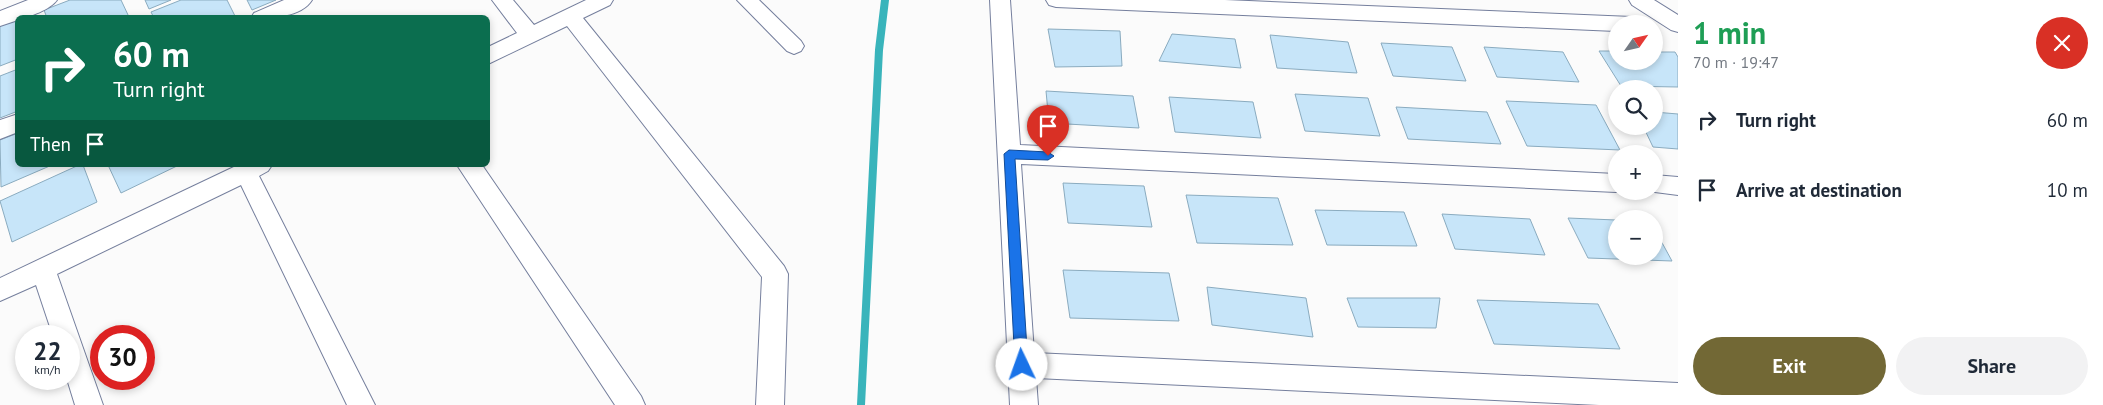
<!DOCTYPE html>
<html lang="en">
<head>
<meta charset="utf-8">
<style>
	:root { --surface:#fff; --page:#f2f2f3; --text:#1f2937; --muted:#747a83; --accent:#726835 }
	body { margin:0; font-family:"PT Sans",sans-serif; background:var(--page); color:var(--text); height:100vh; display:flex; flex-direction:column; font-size:19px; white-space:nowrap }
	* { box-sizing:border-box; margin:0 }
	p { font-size:16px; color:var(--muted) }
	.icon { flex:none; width:28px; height:28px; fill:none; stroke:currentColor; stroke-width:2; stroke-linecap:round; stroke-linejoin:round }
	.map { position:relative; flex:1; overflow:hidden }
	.side { display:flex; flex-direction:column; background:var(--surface); width:425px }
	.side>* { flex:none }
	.guide { position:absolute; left:15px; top:15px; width:475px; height:152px; border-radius:8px; box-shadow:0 2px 8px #0003; background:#0b6e4f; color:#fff; overflow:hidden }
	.needle { width:32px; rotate:56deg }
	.tools { position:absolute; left:1608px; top:15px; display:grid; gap:10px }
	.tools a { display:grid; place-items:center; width:55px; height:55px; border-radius:50%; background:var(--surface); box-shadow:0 2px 8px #0003; font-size:25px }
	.speed { position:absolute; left:15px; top:325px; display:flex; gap:10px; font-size:25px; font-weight:700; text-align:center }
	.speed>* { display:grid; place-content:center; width:65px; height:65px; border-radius:50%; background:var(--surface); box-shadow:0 2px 8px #0003; line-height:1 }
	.speed small { font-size:12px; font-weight:400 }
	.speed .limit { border:8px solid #d22; background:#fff; color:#111 }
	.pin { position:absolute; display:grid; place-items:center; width:42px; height:42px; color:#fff; margin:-51px -21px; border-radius:50% 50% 50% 0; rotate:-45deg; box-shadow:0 0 5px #0007 }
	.pin .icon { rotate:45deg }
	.me { position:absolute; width:55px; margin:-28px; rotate:357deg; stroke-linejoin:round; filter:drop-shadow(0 0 4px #0008) }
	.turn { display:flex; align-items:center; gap:18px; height:105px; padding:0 15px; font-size:22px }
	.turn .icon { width:65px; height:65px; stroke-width:2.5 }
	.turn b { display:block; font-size:35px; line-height:42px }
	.then { display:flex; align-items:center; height:48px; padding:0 15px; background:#0003; gap:10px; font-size:19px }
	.round { display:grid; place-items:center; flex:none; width:52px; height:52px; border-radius:26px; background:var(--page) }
	.headline { display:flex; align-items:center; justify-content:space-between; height:85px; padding:0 15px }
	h1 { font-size:30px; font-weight:600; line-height:38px; color:#1e9e55 }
	.action { display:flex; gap:10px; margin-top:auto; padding:10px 15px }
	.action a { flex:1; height:58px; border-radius:30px; background:var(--accent); color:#fff; font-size:20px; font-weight:600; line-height:58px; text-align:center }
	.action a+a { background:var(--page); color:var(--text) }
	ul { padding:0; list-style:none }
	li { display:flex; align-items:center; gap:15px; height:70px; padding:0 15px }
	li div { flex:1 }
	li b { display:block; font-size:19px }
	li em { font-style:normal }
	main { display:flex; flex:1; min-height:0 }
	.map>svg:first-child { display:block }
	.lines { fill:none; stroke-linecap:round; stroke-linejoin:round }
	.stream { stroke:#39b4bb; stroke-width:8 }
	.building { fill:#c7e5f9; stroke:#8aabbf }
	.minor-casing { stroke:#757f9d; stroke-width:2 }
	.minor { fill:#fff; fill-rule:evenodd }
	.route { fill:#1a73e8; stroke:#114b97 }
</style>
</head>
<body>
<main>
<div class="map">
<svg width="1678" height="405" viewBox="0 0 1678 405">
	<rect width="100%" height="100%" fill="#fbfbfb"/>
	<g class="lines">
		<path class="stream" d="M861,405L879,50L885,0"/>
	</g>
	<path class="building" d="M70,0H121L129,17L47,18L44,10Z
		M145,0H171L149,9Z
		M181,0H227L235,16L231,18H154L151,12Z
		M247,0H276L252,10Z
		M18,20V59L0,66V26Z
		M1048,29L1120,31L1122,66L1055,67Z
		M1172,34L1235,39L1241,68L1159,61Z
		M1270,35L1348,42L1357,73L1277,68Z
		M1381,43L1452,47L1466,81L1393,76Z
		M1484,47L1563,52L1579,82L1497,77Z
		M1599,51H1616V61H1654V52H1675L1678,57V87L1621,86Z
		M18,69V111L0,118V76Z
		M1046,91L1133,96L1139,128L1049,123Z
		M1295,94L1368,98L1380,136L1305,131Z
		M1169,97L1253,102L1261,138L1175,132Z
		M1506,101L1596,105L1620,150L1527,146Z
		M1396,107L1487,112L1501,144L1408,139Z
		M1654,112L1678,114V149L1653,147L1643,126H1654Z
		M18,133V165H52L1,187L0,140Z
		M79,165H83L97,202L12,242L0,201Z
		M108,165H179L121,193Z
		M1063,183L1144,186L1152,227L1068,223Z
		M1186,195L1278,198L1293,245L1197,243Z
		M1315,210L1404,212L1417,246L1327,245Z
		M1442,214L1530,219L1545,255L1455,249Z
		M1568,218L1616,220V256H1654V228L1672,261L1588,258Z
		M1063,270L1169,273L1179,321L1070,318Z
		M1207,287L1306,298L1313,337L1212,325Z
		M1347,298H1440L1436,328L1358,327Z
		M1477,300L1598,304L1620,349L1494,344Z"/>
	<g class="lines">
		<defs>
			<path id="minor" d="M28,0H57C51,9 29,18 18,18V20L0,26V11Z
				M284,0H312C301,18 269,18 251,18L254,13Z
				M492,0H513L534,25L586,0H613L610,5L583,18L784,266L788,274L784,405H756L762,277L567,26L488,64V47L517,33Z
				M737,0H759L801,41L804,46L801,51L794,54L787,51Z
				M990,0H1010L1020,145L1616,174V191H1620L1616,192L1021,164L1034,353L1678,383V405H1599L1036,378L1038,405H1010Z
				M1046,0H1225L1632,17L1639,19L1642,24H1616V31L1056,7L1049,5Z
				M1629,0H1654L1678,15V32L1671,30L1632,5Z
				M18,114V132L0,139V120Z
				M238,165H272L268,171L259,176L375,405H347L241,185L57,274L103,405H75L67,379H69V336H53L36,285L0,301V278Z
				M457,165H482L641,396L645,405H615Z
				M1654,175L1678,177V195L1647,191H1654Z"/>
		</defs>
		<use href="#minor" class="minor-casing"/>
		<use href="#minor" class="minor"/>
	</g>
	<path class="route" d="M1009,150L1048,152L1054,156L1048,160L1015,159L1028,365L1026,369L1022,371L1017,369L1015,365L1004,154Z"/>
</svg>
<div class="tools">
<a><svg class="needle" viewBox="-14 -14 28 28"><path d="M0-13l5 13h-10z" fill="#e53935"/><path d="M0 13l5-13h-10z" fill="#747a83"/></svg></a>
<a><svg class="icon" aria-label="search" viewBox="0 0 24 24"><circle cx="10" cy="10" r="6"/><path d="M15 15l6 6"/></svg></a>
<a>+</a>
<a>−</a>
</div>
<div class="speed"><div>22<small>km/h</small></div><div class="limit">30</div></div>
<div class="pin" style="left:1048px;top:156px;background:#d93025"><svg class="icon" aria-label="arrive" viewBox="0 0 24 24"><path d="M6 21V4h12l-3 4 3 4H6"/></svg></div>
<svg class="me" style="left:1022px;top:365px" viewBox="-20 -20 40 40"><circle r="19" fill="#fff"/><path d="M0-13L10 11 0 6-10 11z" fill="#1a73e8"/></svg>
<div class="guide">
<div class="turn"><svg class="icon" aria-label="right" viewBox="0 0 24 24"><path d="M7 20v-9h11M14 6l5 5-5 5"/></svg><div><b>60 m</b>Turn right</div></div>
<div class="then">Then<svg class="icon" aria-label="arrive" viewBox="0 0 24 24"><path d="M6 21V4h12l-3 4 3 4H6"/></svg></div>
</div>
</div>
<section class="side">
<div class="headline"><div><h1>1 min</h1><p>70 m · 19:47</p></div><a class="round" style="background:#d93025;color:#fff"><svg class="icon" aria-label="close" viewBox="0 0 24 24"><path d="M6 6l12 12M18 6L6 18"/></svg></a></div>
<ul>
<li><svg class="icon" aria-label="right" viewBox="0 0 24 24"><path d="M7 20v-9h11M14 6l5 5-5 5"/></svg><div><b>Turn right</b></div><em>60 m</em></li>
<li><svg class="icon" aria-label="arrive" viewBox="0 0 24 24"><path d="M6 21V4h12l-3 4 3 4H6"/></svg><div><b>Arrive at destination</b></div><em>10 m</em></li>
</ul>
<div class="action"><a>Exit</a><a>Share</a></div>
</section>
</main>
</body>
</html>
